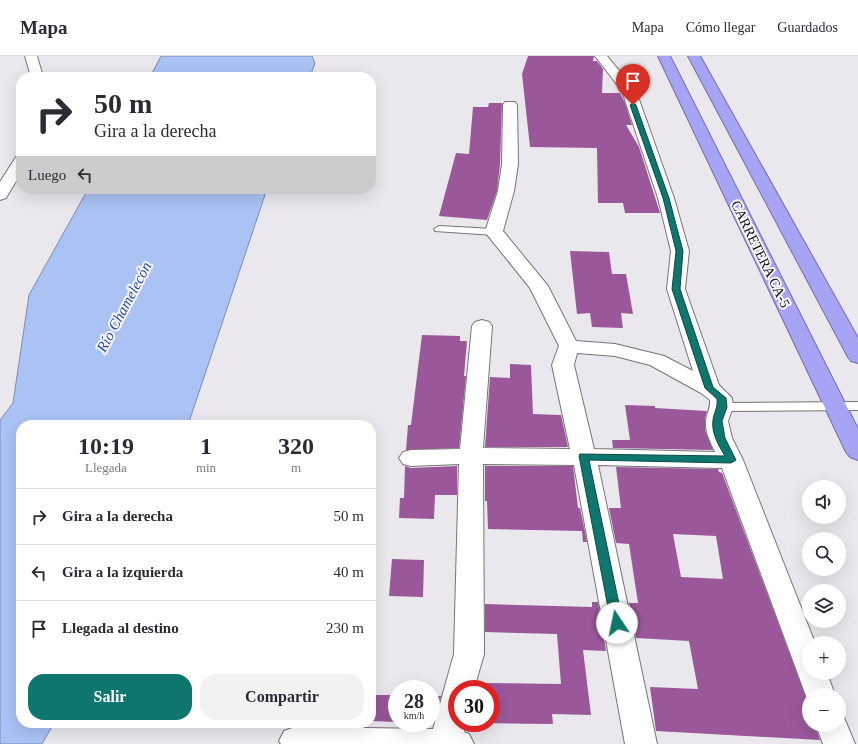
<!DOCTYPE html>
<html lang="es">
<head>
<meta charset="utf-8">
<style>
	:root { --surface:#fff; --page:#f2f2f3; --text:#2b2b33; --muted:#7c7c81; --line:#e1e1e2; --accent:#0f766e }
	body { margin:0; font-family:"Times New Roman",serif; background:var(--page); color:var(--text); height:100vh; display:flex; flex-direction:column; font-size:15px; white-space:nowrap }
	* { box-sizing:border-box; margin:0 }
	p { font-size:13px; color:var(--muted) }
	.icon { flex:none; width:22px; height:22px; fill:none; stroke:currentColor; stroke-width:2; stroke-linecap:round; stroke-linejoin:round }
	.map { position:relative; flex:1; overflow:hidden }
	.details { position:absolute; left:16px; top:364px; width:360px; height:308px; display:flex; flex-direction:column; background:var(--surface); border-radius:16px; box-shadow:0 4px 16px #0002 }
	.details>* { flex:none }
	.top-card { position:absolute; left:16px; top:16px; width:360px; height:122px; border-radius:16px; box-shadow:0 4px 16px #0002; background:#fff; color:var(--text); overflow:hidden }
	.buttons { position:absolute; left:802px; top:424px; display:grid; gap:8px }
	.buttons a { display:grid; place-items:center; width:44px; height:44px; border-radius:50%; background:var(--surface); box-shadow:0 4px 16px #0002; font-size:20px }
	.speed { position:absolute; left:388px; top:624px; display:flex; gap:8px; font-size:20px; font-weight:700; text-align:center }
	.speed>* { display:grid; place-content:center; width:52px; height:52px; border-radius:50%; background:var(--surface); box-shadow:0 4px 16px #0002; line-height:1 }
	.speed small { font-size:10px; font-weight:400 }
	.speed .limit { border:6px solid #d22; background:#fff; color:#111 }
	.pin { position:absolute; display:grid; place-items:center; width:34px; height:34px; color:#fff; margin:-41px -17px; border-radius:50% 50% 50% 0; rotate:-45deg; box-shadow:0 0 4px #0007 }
	.pin .icon { rotate:45deg }
	.me { position:absolute; width:44px; margin:-22px; rotate:349deg; stroke-linejoin:round; filter:drop-shadow(0 0 3px #0008) }
	.turn { display:flex; align-items:center; gap:14px; height:84px; padding:0 12px; font-size:18px }
	.turn .icon { width:52px; height:52px; stroke-width:2.5 }
	.turn b { display:block; font-size:28px; line-height:34px }
	.then { display:flex; align-items:center; height:38px; padding:0 12px; background:#0003; gap:8px; font-size:15px }
	.eta { display:flex; justify-content:space-evenly; align-items:center; height:68px; text-align:center }
	.eta b { font-size:24px; font-weight:600; line-height:28px }
	.primary-button { display:flex; gap:8px; margin-top:auto; padding:8px 12px }
	.primary-button a { flex:1; height:46px; border-radius:16px; background:var(--accent); color:#fff; font-size:16px; font-weight:600; line-height:46px; text-align:center }
	.primary-button a+a { background:var(--page); color:var(--text) }
	ul { padding:0; list-style:none }
	li { display:flex; align-items:center; gap:12px; height:56px; padding:0 12px; border-top:1px solid var(--line) }
	li div { flex:1 }
	li b { display:block; font-size:15px }
	li em { font-style:normal }
	header { display:flex; align-items:center; gap:24px; box-sizing:border-box; height:56px; padding:0 20px; background:var(--surface); border-bottom:1px solid var(--line) }
	header strong { font-size:19px }
	nav { display:flex; gap:22px; margin-inline-start:auto; font-size:14px }
	.map>svg:first-child { display:block }
	.water { fill:#aac3f4; stroke:#7b8caf }
	.building { fill:#9a589b; fill-rule:evenodd }
	.lines { fill:none; stroke-linecap:round; stroke-linejoin:round }
	.lane-casing { stroke:#767479; stroke-width:2 }
	.street-casing { stroke:#767479; stroke-width:2 }
	.highway-casing { stroke:#716fa4; stroke-width:2 }
	.lane { fill:#fff; fill-rule:evenodd }
	.street { fill:#fff; fill-rule:evenodd }
	.highway { fill:#a7a4f5; fill-rule:evenodd }
	.route { fill:#0f766e; stroke:#0a4d48 }
	.labels { text-anchor:middle; stroke-width:4; stroke-linejoin:round; paint-order:stroke }
	.street-label { font-size:14px; fill:#0d0c0e; stroke:#f7f5fa }
	.water-label { font-size:15px; font-style:italic; fill:#224aa5; stroke:#f7f5fa }
</style>
</head>
<body>
<header>
<strong>Mapa</strong>
<nav><a>Mapa</a><a>Cómo llegar</a><a>Guardados</a></nav>
</header>
<div class="map">
<svg width="858" height="688" viewBox="0 0 858 688">
	<rect width="100%" height="100%" fill="#eae8ec"/>
	<path class="water" d="M161,0H312L315,7L310,21H150Z
		M88,133H267L188,369H21V667H54L42,688H0V364L13,347L29,239Z"/>
	<path class="building" d="M528,0H594L593,5H597L603,13L602,37H620L625,47L632,69H626L639,91L660,157H625L623,147H598L597,92L530,91L522,18Z
		M489,47H502L500,108L497,135L487,164L439,160L456,97L469,98L473,51H488Z
		M570,195L609,196L612,218H626L633,258L621,257L623,272L592,271L590,257L577,258Z
		M422,279L460,280V285H467L464,320H466L459,392L406,394L408,369H411Z
		M510,308L531,309L533,358L561,359L568,391H485L490,321L510,322Z
		M625,349L655,350V352L707,355L705,363V374L713,394L613,392L612,384H630Z
		M405,410L411,412L457,410V439H435L434,463L399,462L400,442H404Z
		M485,410H573L578,452H580L587,486H583L582,475L488,473L487,445H485Z
		M616,411L718,413L719,416L722,417L809,649V669H815L820,684L656,675L650,631L698,633L689,585L636,582L629,547H638L629,488L616,487L609,452H621ZM673,478L716,480L723,523L681,521Z
		M392,503L424,504L423,541L389,540Z
		M592,546H598L606,595L583,594L591,659L552,658L553,668L481,667H491V633H480V627L561,628L557,578L485,576V548L592,551Z
		M371,639H397V666L371,665Z
		M431,640H441L433,667H431Z"/>
	<g class="lines">
		<defs>
			<path id="lane" d="M439,170L494,173L499,176L494,179L435,175L434,173Z
				M858,346V354L722,355L717,354L715,351L717,348L722,347Z"/>
			<path id="street" d="M25,0H37L43,21H31Z
				M595,0H607L636,35L674,142L689,195L685,233L719,329L732,342L733,351L728,365L732,382L743,404L815,587H809V617H827L835,639H809V648L722,412L598,409L657,688H625L574,409L483,408L484,598L474,633H457V667H466L464,676L469,678L474,688H281L279,685L284,675L295,671L433,673L454,598L459,408L411,410L403,408L399,402L403,396L411,394L460,393L472,270L475,266L482,264L489,266L492,270L483,392L570,393L552,309L559,290L530,232L485,176L498,135L502,108L503,49L505,46H515L517,49L518,108L514,135L503,175L548,230L576,285L615,288L664,300L693,315L667,233L671,195L658,142L622,35ZM577,297L615,300L650,309L701,337L710,344C711,353 706,358 706,366C705,376 711,387 715,396L594,393L574,309Z
				M21,99V117L6,142L0,144V126L16,101Z
				M839,658L843,659L855,688H823L816,669H839Z"/>
			<path id="highway" d="M658,0H670L858,373V404L850,401L846,396Z
				M688,0H700L858,282V307L851,305L848,301Z"/>
		</defs>
		<use href="#lane" class="lane-casing"/>
		<use href="#street" class="street-casing"/>
		<use href="#highway" class="highway-casing"/>
		<use href="#lane" class="lane"/>
		<use href="#street" class="street"/>
		<use href="#highway" class="highway"/>
	</g>
	<path class="route" d="M633,47L636,49L669,142L683,195L680,233L713,331L726,342L727,351L722,365L725,382L736,404L731,407L589,404L623,567L621,570L617,572L613,570L611,567L579,400L580,398L725,400C719,390 711,377 713,364C714,356 718,352 717,343L705,332L672,233L676,195L663,142L630,49Z"/>
	<g class="labels">
		<g class="street-label">
			<text transform="translate(761 198) rotate(64)" y="5">CARRETERA CA-5</text>
		</g>
		<g class="water-label">
			<text transform="translate(124 251) rotate(-62)" y="5">Río Chamelecón</text>
		</g>
	</g>
</svg>
<div class="buttons">
<a><svg class="icon" aria-label="sound" viewBox="0 0 24 24"><path d="M4 9h4l5-4v14l-5-4H4zM17 9q2 3 0 6"/></svg></a>
<a><svg class="icon" aria-label="search" viewBox="0 0 24 24"><circle cx="10" cy="10" r="6"/><path d="M15 15l6 6"/></svg></a>
<a><svg class="icon" aria-label="layers" viewBox="0 0 24 24"><path d="M12 4l9 5-9 5-9-5zM3 14l9 5 9-5"/></svg></a>
<a>+</a>
<a>−</a>
</div>
<div class="speed"><div>28<small>km/h</small></div><div class="limit">30</div></div>
<div class="pin" style="left:633px;top:49px;background:#d93025"><svg class="icon" aria-label="arrive" viewBox="0 0 24 24"><path d="M6 21V4h12l-3 4 3 4H6"/></svg></div>
<svg class="me" style="left:617px;top:567px" viewBox="-20 -20 40 40"><circle r="19" fill="#fff"/><path d="M0-13L10 11 0 6-10 11z" fill="#0f766e"/></svg>
<div class="top-card">
<div class="turn"><svg class="icon" aria-label="right" viewBox="0 0 24 24"><path d="M7 20v-9h11M14 6l5 5-5 5"/></svg><div><b>50 m</b>Gira a la derecha</div></div>
<div class="then">Luego<svg class="icon" aria-label="left" viewBox="0 0 24 24"><path d="M17 20v-9H6M10 6l-5 5 5 5"/></svg></div>
</div>
<section class="details">
<div class="eta">
<div><b>10:19</b><p>Llegada</p></div>
<div><b>1</b><p>min</p></div>
<div><b>320</b><p>m</p></div>
</div>
<ul>
<li><svg class="icon" aria-label="right" viewBox="0 0 24 24"><path d="M7 20v-9h11M14 6l5 5-5 5"/></svg><div><b>Gira a la derecha</b></div><em>50 m</em></li>
<li><svg class="icon" aria-label="left" viewBox="0 0 24 24"><path d="M17 20v-9H6M10 6l-5 5 5 5"/></svg><div><b>Gira a la izquierda</b></div><em>40 m</em></li>
<li><svg class="icon" aria-label="arrive" viewBox="0 0 24 24"><path d="M6 21V4h12l-3 4 3 4H6"/></svg><div><b>Llegada al destino</b></div><em>230 m</em></li>
</ul>
<div class="primary-button"><a>Salir</a><a>Compartir</a></div>
</section>
</div>
</body>
</html>
